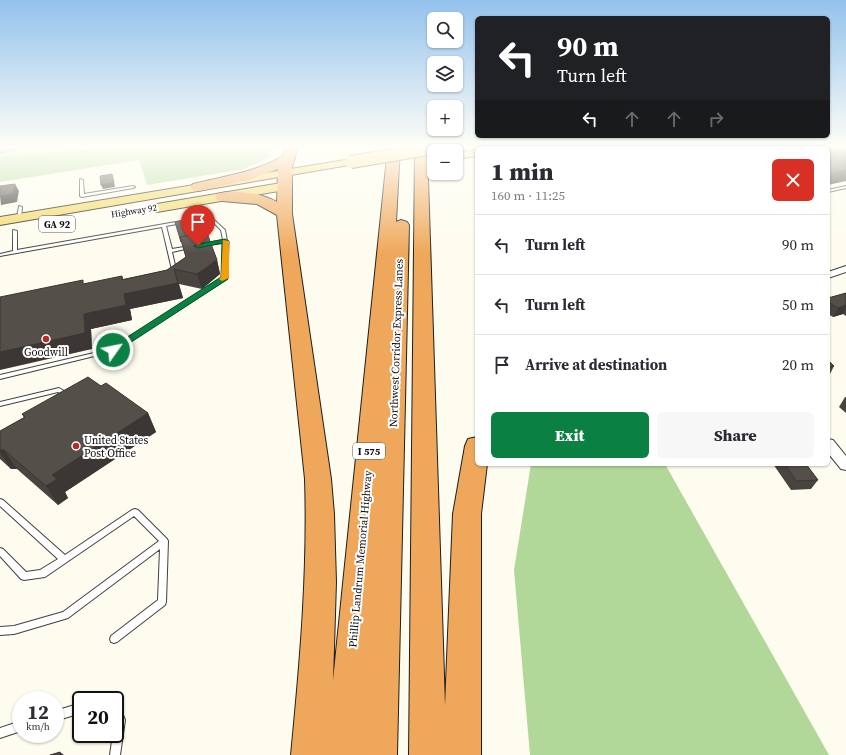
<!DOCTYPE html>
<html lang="en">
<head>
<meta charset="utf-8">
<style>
	:root { --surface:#fff; --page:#f7f7f7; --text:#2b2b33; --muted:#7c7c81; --line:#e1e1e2; --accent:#0b8043 }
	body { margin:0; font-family:"Source Serif 4",serif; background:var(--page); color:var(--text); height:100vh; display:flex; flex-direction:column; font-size:15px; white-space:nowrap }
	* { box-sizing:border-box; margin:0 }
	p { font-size:13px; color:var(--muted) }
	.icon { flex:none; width:22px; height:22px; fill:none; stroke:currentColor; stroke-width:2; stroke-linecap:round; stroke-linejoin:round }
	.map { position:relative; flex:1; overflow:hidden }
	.details { position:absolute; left:475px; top:146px; width:355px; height:320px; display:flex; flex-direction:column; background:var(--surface); border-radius:6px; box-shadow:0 1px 3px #0004 }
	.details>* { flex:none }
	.guide { position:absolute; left:475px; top:16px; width:355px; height:122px; border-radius:6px; box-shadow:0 1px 3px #0004; background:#202124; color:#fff; overflow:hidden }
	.tools { position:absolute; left:427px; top:12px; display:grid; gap:8px }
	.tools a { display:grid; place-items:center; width:36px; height:36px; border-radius:6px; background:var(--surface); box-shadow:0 1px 3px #0004; font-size:20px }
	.speed { position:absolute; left:12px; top:691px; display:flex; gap:8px; font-size:20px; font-weight:700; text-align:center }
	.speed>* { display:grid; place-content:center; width:52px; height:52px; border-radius:50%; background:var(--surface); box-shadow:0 1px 3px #0004; line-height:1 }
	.speed small { font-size:10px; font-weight:400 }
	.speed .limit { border:2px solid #111; border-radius:6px; background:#fff; color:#111 }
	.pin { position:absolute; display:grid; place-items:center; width:34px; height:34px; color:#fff; margin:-41px -17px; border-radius:50% 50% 50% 0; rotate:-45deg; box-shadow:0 0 4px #0007 }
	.pin .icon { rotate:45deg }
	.me { position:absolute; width:44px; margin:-22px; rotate:57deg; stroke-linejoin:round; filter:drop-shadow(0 0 3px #0008) }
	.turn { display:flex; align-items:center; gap:14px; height:84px; padding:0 16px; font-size:18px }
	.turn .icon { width:52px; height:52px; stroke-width:2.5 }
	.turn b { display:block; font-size:28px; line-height:34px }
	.lanes { display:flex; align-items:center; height:38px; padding:0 16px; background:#0003; justify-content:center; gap:20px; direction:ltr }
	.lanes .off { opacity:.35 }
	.round { display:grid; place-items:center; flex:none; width:42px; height:42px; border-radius:6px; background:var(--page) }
	.overview { display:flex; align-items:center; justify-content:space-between; height:68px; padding:0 16px }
	h1 { font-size:24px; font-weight:800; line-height:30px }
	.primary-button { display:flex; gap:8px; margin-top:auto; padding:8px 16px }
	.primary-button a { flex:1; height:46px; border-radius:6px; background:var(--accent); color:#fff; font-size:16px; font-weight:800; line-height:46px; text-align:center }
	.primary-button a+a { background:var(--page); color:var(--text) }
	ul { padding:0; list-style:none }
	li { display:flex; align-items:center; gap:12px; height:60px; padding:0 16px; border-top:1px solid var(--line) }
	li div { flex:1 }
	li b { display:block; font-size:15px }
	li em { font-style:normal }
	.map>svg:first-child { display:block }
	.green { fill:#cee8b8 }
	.forest { fill:#b1d898 }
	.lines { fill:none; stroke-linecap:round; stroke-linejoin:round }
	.stream { stroke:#3d89c9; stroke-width:2.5 }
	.service-casing { stroke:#404040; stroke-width:2 }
	.minor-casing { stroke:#404040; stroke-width:2 }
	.primary-casing { stroke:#1e1e1e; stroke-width:2 }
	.motorway-casing { stroke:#1e1e1e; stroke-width:2 }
	.service { fill:#fff; fill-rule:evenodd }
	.minor { fill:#fff; fill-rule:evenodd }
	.primary { fill:#f4da68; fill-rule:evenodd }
	.motorway { fill:#efa85b; fill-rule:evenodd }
	.primary-bridge-casing { stroke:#1e1e1e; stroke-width:14; stroke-linecap:butt }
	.primary-bridge { stroke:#f4da68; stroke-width:12 }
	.wall { fill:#494440 }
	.shaded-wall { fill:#3c3734 }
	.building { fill:#554f4a; stroke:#3c3734 }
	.route { fill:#0b8043; stroke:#07532c }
	.slow { fill:#f59e0b }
	.poi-dot { fill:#b82b2a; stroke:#fff; stroke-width:1.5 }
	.labels { text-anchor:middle; stroke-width:4; stroke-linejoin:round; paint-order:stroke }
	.far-street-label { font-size:9px; fill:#0d0d0d; stroke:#fff }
	.shield { fill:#fff; stroke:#565656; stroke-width:1 }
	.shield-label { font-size:10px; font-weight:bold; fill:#0d0d0d }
	.street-label { font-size:11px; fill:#0d0d0d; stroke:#fff }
	.poi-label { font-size:11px; fill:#0d0d0d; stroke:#fff }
</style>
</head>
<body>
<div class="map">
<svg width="846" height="755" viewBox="0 0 846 755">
	<rect width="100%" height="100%" fill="#fefcee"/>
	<path class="green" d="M0,147H91L88,150L11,154L0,157Z"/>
	<path class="forest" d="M91,147H271L270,157L244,169L147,185L139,160L0,182V157L11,154L88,150Z
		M531,464H665L829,755H530L514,570Z"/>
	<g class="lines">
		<path class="stream" d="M0,153L23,147"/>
		<defs>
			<path id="service" d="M80,179L83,180L84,194L133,186L135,187L133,188L82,197L80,196Z
				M846,186V188L828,192V190Z
				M19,206L22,207L21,218L19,219L17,218Z
				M210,216L225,230L227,241V279L115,351L0,379V375L111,349L223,277V243L203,246L201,245L203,244L223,240L221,230L209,218L166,226L172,249L190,246L192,247L190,248L172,252L177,274L175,275L173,274L162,227L0,256V254L13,251V230L17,231V250Z
				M59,388L66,392L67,393L62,397H58L57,396L60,393L58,392L0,406V402Z
				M0,499L3,500L65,555L132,510L135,509L138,510L167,539L168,541L166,602L165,605L117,642L114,643L111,642L110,639L111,636L158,600L160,549L68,618L14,634L0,635V627L14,626L63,612L159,541L134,516L45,577L24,580L21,579L0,556V548L3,549L26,572L40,570L58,559L0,506Z
				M112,693L115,695L118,700L117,702L118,703L125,720L120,755H110L113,734H115V700H102L104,697Z
				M81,703V713L55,721V711Z
				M21,721V731L0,738V728Z"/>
			<path id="minor" d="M846,266V272L828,278V272Z
				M828,439L833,440L846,456V470L841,469L828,453Z"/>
			<path id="primary" d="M502,147H517L502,148Z
				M477,150V156L456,159V153Z
				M351,159L355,160L357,162L355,164L0,225V217Z
				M281,183L285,184L287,187L285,190L157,212L152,211L151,208L152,205L157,204Z"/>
			<path id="motorway" d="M286,147H298L292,167V214L331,479L334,514L336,582L333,681L388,147H400L396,222L401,220L407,222L409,225L397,755H291C300,663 308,572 305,479L277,215L257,204L222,201L217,200L215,197L217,194C235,189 261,193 277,202L278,169L249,180L198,191L193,190L191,187L193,184C224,176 254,173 283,156Z
				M415,147H427L445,706L453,514L465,446L468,439L477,437V464H487L481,514V755H409Z
				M549,147H562V148H549Z"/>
		</defs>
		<use href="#service" class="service-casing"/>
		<use href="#minor" class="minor-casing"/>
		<use href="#primary" class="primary-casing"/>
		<use href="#motorway" class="motorway-casing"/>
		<use href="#service" class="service"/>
		<use href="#minor" class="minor"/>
		<use href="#primary" class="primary"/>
		<use href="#motorway" class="motorway"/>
		<defs>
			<path id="primary-bridge" d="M351,162L440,147"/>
		</defs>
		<use href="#primary-bridge" class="primary-bridge-casing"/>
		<use href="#primary-bridge" class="primary-bridge"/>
	</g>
	<path class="wall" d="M202,231L217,260L220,274L202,289L179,284L183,298L130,309L132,320L91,329L92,349L85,284L123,279L167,270L186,257L183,246H182Z
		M846,293V316L843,314L833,317L828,314V298Z
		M828,360L834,366L829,376H828Z
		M101,386L148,413L156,432L65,492L68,498L58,505L17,469H11L0,459V431L24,418L22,414Z
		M845,397H846V413L839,407Z
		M773,464H806L818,480L811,489L791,490Z"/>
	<path class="shaded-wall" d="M846,170V181L828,185V174Z
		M112,174L115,187L103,189L101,185Z
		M15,184L19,191L17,202L1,205L0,196Z
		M217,260L220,274L202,289L197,274Z
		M174,269L183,298L130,309L132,320L91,329L92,349L0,370V352L84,314L122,280V276L127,291Z
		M846,305V308L843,314L833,317L838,308Z
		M148,413L156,432L65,492L68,498L58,505L46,486L52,475Z
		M0,450H4L17,469H11L0,452Z
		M60,752L64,755H60Z"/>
	<path class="building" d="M723,147H846V170L828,174V148H719Z
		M112,174L114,183L101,185L100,176Z
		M15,184L13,194L0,196V186Z
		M197,218L202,231H206V233L180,237L182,241L181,242L175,222Z
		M207,233L217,260L197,274L174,269L178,283L124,294L126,305L84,314L85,333L0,352V297L83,280V284L122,276V280L167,270L186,257L180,237Z
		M846,293V305L838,308L828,302V298Z
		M828,360L834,366L828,367Z
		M88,377L101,386L106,383L148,413L52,475L57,479L46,486L4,450H0V431L25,417L22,414Z
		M785,464H806L818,480L796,481Z
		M60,752V755H50Z"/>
	<linearGradient id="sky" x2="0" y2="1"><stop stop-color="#93c2ed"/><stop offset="0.58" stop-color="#fffef7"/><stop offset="1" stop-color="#fffef7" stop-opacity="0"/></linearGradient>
	<rect width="846" height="253" fill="url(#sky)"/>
	<path class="route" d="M225,239L229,241L228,279L116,352H110L109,350L110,348L221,277L222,243L198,248L194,246L198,244Z"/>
	<path class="slow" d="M223,240L229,241V278L222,281L219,279L221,277Z"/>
	<g class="poi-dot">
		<circle cx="46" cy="339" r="4"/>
		<circle cx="76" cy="446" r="4"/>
	</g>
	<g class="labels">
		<g class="far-street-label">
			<text transform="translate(134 211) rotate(-9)" y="3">Highway 92</text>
		</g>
		<g class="shield">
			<rect x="39" y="216" width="36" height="16" rx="3"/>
			<rect x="353" y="443" width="32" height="16" rx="3"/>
		</g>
		<g class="shield-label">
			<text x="57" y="228">GA 92</text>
			<text x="369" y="455">I 575</text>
		</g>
		<g class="street-label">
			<text transform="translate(396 343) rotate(-88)" y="4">Northwest Corridor Express Lanes</text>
			<text transform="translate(360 559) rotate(-85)" y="4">Phillip Landrum Memorial Highway</text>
		</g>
		<g class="poi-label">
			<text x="46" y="356">Goodwill</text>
			<text x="84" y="444" text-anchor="start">United States<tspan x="84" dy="13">Post Office</tspan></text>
		</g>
	</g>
</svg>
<div class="tools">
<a><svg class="icon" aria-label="search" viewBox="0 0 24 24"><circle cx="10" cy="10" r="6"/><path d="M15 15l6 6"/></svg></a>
<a><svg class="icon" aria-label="layers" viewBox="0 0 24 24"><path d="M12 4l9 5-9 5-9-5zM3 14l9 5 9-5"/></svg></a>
<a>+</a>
<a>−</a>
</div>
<div class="speed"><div>12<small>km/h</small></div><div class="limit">20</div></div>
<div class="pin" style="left:198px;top:246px;background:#d93025"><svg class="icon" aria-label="arrive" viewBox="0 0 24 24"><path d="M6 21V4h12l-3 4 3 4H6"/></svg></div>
<svg class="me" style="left:113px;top:350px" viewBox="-20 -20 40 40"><circle r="17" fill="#0b8043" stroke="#fff" stroke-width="3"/><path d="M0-11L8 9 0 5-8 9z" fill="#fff"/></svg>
<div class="guide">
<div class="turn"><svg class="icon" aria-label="left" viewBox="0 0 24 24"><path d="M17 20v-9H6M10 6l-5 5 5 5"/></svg><div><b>90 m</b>Turn left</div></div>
<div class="lanes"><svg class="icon" aria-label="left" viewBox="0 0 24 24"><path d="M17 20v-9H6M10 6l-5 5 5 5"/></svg><svg class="icon off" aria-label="ahead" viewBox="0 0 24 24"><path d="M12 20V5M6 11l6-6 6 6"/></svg><svg class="icon off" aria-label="ahead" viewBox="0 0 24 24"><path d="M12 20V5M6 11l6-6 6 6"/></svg><svg class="icon off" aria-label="right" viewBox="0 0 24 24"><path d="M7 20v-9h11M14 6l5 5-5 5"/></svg></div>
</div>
<section class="details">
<div class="overview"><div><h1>1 min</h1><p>160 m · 11:25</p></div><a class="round" style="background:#d93025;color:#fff"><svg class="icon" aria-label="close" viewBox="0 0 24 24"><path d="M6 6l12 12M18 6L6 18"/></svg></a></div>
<ul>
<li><svg class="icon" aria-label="left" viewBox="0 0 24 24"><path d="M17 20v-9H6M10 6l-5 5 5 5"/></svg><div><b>Turn left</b></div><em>90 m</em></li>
<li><svg class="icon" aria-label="left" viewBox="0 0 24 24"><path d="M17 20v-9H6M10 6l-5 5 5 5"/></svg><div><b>Turn left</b></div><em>50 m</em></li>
<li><svg class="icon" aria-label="arrive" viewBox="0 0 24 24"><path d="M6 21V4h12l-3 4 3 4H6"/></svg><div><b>Arrive at destination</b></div><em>20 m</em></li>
</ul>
<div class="primary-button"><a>Exit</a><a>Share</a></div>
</section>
</div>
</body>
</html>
